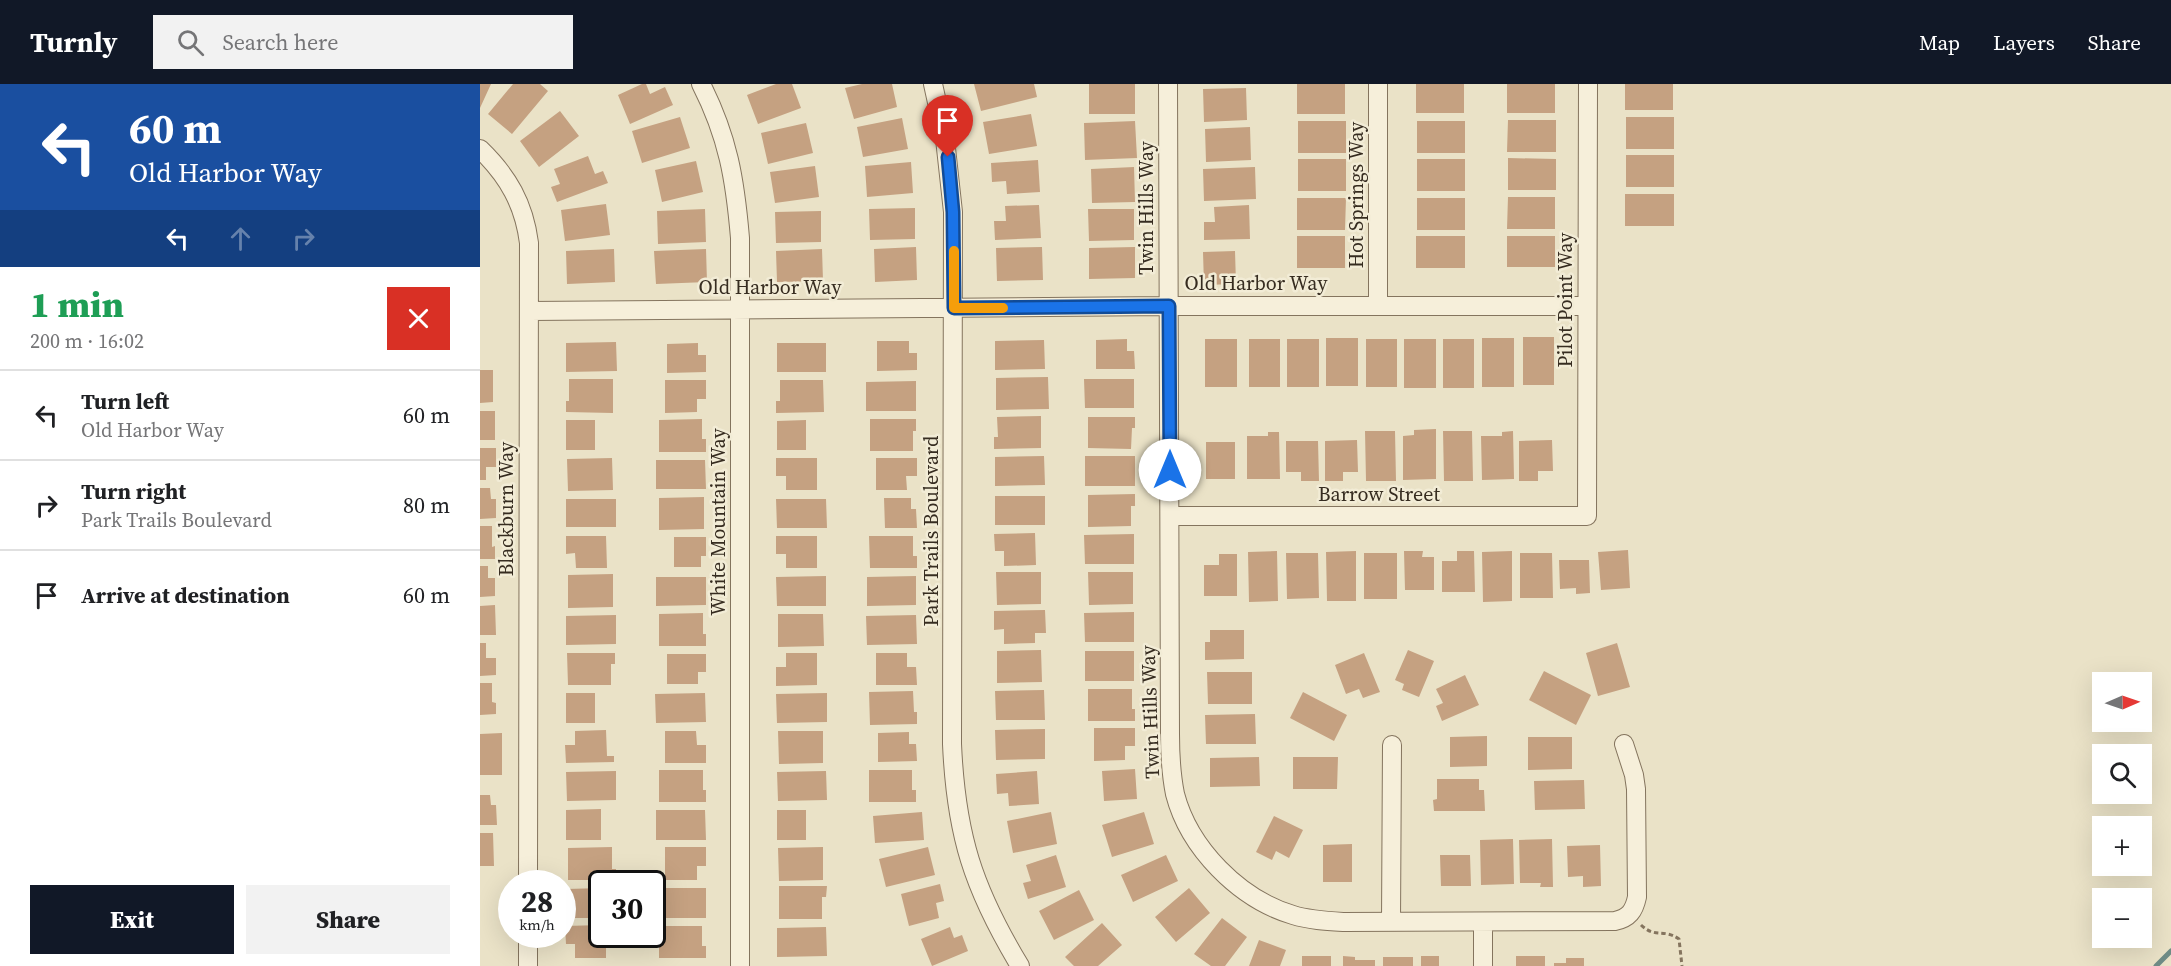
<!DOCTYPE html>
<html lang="en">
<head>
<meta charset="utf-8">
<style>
	:root { --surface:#fff; --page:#f2f2f2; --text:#202124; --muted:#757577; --line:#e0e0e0; --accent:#111827 }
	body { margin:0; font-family:"Source Serif 4",serif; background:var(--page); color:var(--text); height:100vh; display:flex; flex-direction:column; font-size:22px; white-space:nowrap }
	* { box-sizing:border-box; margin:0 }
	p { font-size:20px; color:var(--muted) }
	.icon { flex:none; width:33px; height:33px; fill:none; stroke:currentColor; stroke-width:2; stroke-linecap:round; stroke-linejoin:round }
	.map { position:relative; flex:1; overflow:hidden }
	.side { display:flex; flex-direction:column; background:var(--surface); width:480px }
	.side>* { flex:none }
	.top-card { background:#1a4fa0; color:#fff; overflow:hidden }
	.needle { width:39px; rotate:88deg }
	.controls { position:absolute; left:1612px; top:588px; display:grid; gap:12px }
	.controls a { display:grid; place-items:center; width:60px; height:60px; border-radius:0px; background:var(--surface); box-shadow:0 6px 24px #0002; font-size:30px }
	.speed { position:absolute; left:18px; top:786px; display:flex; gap:12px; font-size:30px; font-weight:700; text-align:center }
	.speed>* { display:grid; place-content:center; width:78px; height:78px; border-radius:50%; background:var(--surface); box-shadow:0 6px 24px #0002; line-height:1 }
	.speed small { font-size:15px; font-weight:400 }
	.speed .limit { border:3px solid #111; border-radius:9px; background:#fff; color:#111 }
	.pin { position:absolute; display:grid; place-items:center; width:51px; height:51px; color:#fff; margin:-62px -26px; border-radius:50% 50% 50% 0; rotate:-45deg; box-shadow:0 0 6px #0007 }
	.pin .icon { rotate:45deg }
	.me { position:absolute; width:66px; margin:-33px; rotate:0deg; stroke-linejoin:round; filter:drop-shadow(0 0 4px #0008) }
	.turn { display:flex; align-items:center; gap:21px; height:126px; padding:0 30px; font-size:27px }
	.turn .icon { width:78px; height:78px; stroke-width:2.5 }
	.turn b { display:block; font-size:42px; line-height:51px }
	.lanes { display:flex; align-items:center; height:57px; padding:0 30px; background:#0003; justify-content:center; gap:30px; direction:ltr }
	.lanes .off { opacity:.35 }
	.round { display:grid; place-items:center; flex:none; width:63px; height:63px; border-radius:0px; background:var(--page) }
	.headline { display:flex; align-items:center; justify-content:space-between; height:102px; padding:0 30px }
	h1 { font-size:36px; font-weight:800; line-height:45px; color:#1e9e55 }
	.primary-button { display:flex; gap:12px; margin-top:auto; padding:12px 30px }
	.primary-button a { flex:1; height:69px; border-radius:0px; background:var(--accent); color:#fff; font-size:24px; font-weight:800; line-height:69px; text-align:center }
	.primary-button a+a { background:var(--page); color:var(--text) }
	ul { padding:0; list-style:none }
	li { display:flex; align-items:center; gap:18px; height:90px; padding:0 30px; border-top:2px solid var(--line) }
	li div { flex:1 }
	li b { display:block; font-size:22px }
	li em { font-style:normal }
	header { display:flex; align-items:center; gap:36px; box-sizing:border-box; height:84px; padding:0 30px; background:var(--accent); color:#fff }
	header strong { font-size:28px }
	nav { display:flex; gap:33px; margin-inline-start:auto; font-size:21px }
	.search { width:420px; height:54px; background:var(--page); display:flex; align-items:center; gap:15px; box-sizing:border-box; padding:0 21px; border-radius:0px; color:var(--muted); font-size:22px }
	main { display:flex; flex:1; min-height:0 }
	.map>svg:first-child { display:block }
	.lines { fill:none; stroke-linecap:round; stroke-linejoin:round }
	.stream { stroke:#6f8c86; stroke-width:5 }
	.building { fill:#c5a181 }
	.street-casing { stroke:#84745e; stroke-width:20 }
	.path { stroke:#84745e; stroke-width:3; stroke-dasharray:4.5 3; stroke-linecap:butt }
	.street { stroke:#f6efda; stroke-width:18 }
	.route-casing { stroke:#114b97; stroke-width:15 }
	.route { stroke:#1a73e8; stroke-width:10 }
	.slow { stroke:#f59e0b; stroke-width:10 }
	.labels { text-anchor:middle; stroke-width:5; stroke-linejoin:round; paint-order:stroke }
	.street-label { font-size:20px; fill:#362c20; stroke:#f2ecd6 }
</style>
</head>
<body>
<header>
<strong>Turnly</strong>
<div class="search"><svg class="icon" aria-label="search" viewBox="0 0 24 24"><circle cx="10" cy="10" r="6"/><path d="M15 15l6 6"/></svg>Search here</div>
<nav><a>Map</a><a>Layers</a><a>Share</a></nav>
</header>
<main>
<section class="side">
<div class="top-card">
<div class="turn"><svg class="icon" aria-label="left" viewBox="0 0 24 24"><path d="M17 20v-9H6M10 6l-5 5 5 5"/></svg><div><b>60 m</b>Old Harbor Way</div></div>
<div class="lanes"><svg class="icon" aria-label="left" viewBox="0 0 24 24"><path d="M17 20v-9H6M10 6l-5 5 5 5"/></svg><svg class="icon off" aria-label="ahead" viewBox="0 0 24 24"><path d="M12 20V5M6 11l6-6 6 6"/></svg><svg class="icon off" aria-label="right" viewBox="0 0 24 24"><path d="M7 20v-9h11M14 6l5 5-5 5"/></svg></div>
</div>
<div class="headline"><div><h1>1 min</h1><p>200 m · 16:02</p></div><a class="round" style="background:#d93025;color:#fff"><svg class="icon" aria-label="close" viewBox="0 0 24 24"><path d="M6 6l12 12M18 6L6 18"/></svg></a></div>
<ul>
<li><svg class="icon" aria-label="left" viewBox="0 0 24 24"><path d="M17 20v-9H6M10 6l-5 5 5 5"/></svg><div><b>Turn left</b><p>Old Harbor Way</p></div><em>60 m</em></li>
<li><svg class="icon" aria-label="right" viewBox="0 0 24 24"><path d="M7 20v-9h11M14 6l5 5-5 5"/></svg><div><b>Turn right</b><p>Park Trails Boulevard</p></div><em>80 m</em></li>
<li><svg class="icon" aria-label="arrive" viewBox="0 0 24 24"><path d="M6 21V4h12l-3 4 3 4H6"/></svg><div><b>Arrive at destination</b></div><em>60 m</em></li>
</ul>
<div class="primary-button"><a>Exit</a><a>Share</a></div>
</section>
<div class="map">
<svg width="1691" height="882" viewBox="0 0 1691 882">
	<rect width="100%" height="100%" fill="#eae2c7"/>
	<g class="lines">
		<path class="stream" d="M1676,882L1691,867"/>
	</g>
	<path class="building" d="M0,0H11L0,24Z
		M33,0H60L68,7L32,50L8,30Z
		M162,0H166L170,10L185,3L193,21L150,40L138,11Z
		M296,0H312L321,24L278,40L267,11Z
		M382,0H412L417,23L374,35L365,4Z
		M494,0H554L557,13L501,27Z
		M609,0H655V30H609Z
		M817,0H865V30H817Z
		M936,0H984V29H936Z
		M1027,0H1075V29H1027Z
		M1145,0H1193V26H1145Z
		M766,4L767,36L724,38L723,5Z
		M80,27L99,52L59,83L40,57Z
		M551,30L557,62L509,70L503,38Z
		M200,33L210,64L162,79L152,47Z
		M1146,33H1194V65H1146Z
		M422,34L428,65L383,73L377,43Z
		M1028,36H1076V68H1027Z
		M655,37L657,74L605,76L604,39Z
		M818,37H866V69H818Z
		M937,37H985V69H937Z
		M326,39L333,69L288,80L281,49Z
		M770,43L771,76L726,78L725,45Z
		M1146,71H1194V103H1146Z
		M108,72L115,90L123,87L128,99L77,118L71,103L80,100L74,85Z
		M1028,74L1076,75V106H1028Z
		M818,75H866V107H818Z
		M937,75H985V107H937Z
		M558,76L560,108L527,110L526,97L512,98L511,79Z
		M216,77L223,108L182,118L175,86Z
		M431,78L433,109L387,113L385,82Z
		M335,82L339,113L295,119L290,88Z
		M654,83L655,118L612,119L611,85Z
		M775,83L776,115L724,117L723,85Z
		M1145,110H1194V142H1145Z
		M1028,113H1075V145H1027Z
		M817,114H866L865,146H817Z
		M937,114H985V146H937Z
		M126,120L130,151L85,157L81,126Z
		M559,121L561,154L515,156L514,137H526L525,122Z
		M769,121L770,155L724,156V138H735L734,123Z
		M435,124V155L390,156L389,125Z
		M225,125L226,158L178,160L177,127Z
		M608,125H654V156L609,157Z
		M341,127V158L296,159L295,128Z
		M817,152H865V184H817Z
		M936,152H985V184H936Z
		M1027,152H1075V183H1027Z
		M436,163L437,196L395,198L394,165Z
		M562,163L563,196L517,197L516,164Z
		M655,163V194L609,195V164Z
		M134,165L135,198L87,200L86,167Z
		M226,165L227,198L176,200L174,167Z
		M342,165L343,197L297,198L296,167Z
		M755,167L756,200L724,201L723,168Z
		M1043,253H1074V301H1043Z
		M846,254H878V302H846Z
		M1002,254H1034V303H1002Z
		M647,255V267H654L655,285H616V256Z
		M725,255H757V303H725Z
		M769,255H800V303H769Z
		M807,255H839V303H807Z
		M886,255H917V303H886Z
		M924,255H956V304H924Z
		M963,255H994V304H963Z
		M564,256L565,285L515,286V257Z
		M397,257H429V269H437V286L397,287Z
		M136,258L137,287L86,288V259Z
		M218,259V271H226V288L187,289V260Z
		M297,259H346V288H297Z
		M0,286H13V318L0,319Z
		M568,293L569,325L516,326V294Z
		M89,295H133V329L86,328V317H89Z
		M604,295H654V324H605Z
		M185,296H226V315H217V328L185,329Z
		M300,296H343L344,328L296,329V317H300Z
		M436,297V327H386V298Z
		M0,327H15V356H0Z
		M561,332V364L514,365V353H518L517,333Z
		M608,333H655V344H652L651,365L608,364Z
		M222,335V355H226V368H179V336Z
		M390,335H436V347H433V367H390Z
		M86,336H115V366H86Z
		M326,336V366H297V337Z
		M956,345V395L923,396V352L934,351V346Z
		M885,347H915L916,397H886Z
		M963,347H992L993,397H964Z
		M1033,347L1034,395L1002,396L1001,352H1022V348Z
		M788,348H799L800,395H767V352H788Z
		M877,356L878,388H863V397H845V357Z
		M1072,356L1073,387H1058V397H1039V357Z
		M806,357H838L839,397H821V388H806Z
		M726,358H755V395H726Z
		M0,364H16V383H6V396H0Z
		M564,372L565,401L515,402V373Z
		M605,372H655V402H605Z
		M132,374L133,406L88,407L87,375Z
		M296,374H337V406H306V392H296Z
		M396,374H437V392H426L427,406H396Z
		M176,376H225L226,405H176Z
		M0,404H10L11,415H16V434L0,435Z
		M655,410V422H651V442L608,443V411Z
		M515,412H565V441H515Z
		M224,413V445L179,446V414Z
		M404,414H431V425H436L437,444H405Z
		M86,415H136V443H86Z
		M296,415H346L347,444H297Z
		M0,442H12V463L15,462V475H0Z
		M555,449L556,481L524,482V467H515L514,450Z
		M654,450V480H605L604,451Z
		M86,452H126L127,484H96L95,469L86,470Z
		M296,452H337V484H306V470H296Z
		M389,452H433V472H437V484H390Z
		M194,453H226V472H221V483H194Z
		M1148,466L1150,504L1121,506L1118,468Z
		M797,467L798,517L769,518L768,468Z
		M876,467V517H847L846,468Z
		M924,467H943L942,473H954V506H925Z
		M977,467H994L995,508H962V477H977Z
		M1032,467V517L1003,518L1002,468Z
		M806,469H838L839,514L807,515Z
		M884,469H917V515H884Z
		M1040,469H1072L1073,514H1040Z
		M739,470H757V512H724V481H739Z
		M1079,476H1109L1110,509L1096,510V504L1080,505Z
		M0,482H8V494H15V512L0,513Z
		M516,488H561V520L517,521Z
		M608,488H653V520L609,521Z
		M133,490V523L88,524V491Z
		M346,492V522H297L296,493Z
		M436,492V521L387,522V493Z
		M176,493H226V521L176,522Z
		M15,521L16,551H0V522Z
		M565,526L566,549H555V559L524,560V545L514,546V527Z
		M654,528V558H605L604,529Z
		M223,529V550H226V562H179V530Z
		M298,530H343L344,562L298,563Z
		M136,531V560L86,561V532Z
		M436,531L437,560L387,561L386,532Z
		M730,546H764V575L725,576V558H730Z
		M0,559H6V574H16V591L0,592Z
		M1137,559L1150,603L1118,612L1106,569Z
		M561,566L562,598L517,599V567Z
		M928,566L954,577L939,613L922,606L924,600L915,596Z
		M605,567H654V597H605Z
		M87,569H135V580H131V601H88Z
		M306,569H337V601L296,602V583H306Z
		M396,569H427V583H436L437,601H396Z
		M884,569L900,608L883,614L879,605L866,610L855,581Z
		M187,570H226V588H218V600H187Z
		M1064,587L1111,611L1096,641L1049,616Z
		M727,588H772V620H728Z
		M985,591L999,621L962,637L956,622L963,619L956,605Z
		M0,599H12V618L16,619V630L0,631Z
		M608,605H652V625H655V637H608Z
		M564,606L565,636H516L515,607Z
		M433,607L434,628H437V640L390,641L389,608Z
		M823,608L867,631L854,657L810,634Z
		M86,609H115V639H86Z
		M225,609L226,638L176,639L175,610Z
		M347,609V638L297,639L296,610Z
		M775,630L776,660H726L725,631Z
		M614,644H655V662H645V676L614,677Z
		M565,645V675L516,676L515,646Z
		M126,646L127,672H134V678L86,679L85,661H95V647Z
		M185,647H216L217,661H226V679H185Z
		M298,647H343V679L299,680Z
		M429,648V660H436L437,677L398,678V649Z
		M22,649V691H0V650Z
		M1007,652V682L970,683V653Z
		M1048,653H1092V685L1048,686Z
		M779,673L780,702L730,703V674Z
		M813,673H858L857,705H813Z
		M655,685L657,715L624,717L622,687Z
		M179,686H223V706H226V718H179Z
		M389,686H432V706H436V718H389Z
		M136,687V716L87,717L86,688Z
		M346,687L347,716L298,717L297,688Z
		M557,687L559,720L529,722L528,709L517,710L516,690Z
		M957,695H999V706H1004L1005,727H954L953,716L957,715Z
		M1104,696L1105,725L1055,726L1054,697Z
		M0,711H10L11,721H16L17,741H0Z
		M121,725V756H86V726Z
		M176,726H225L226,756H176Z
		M297,726H326V756H297Z
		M442,728L444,756L395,759L393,732Z
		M571,728L577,760L533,769L527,737Z
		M664,728L674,760L632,773L622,741Z
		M794,732L823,746L809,774L796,767L792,776L776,768Z
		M0,749H13L14,782H0Z
		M1033,755L1034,800L1001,801L1000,756Z
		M1072,755L1073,803H1060L1061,799H1040L1039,756Z
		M872,760V798H843V761Z
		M1120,761L1121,802L1103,803V792L1088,793L1087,762Z
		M132,763V785H136V796H88V764Z
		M185,763H226V782H217V796H185Z
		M343,763V796L299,797L298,764Z
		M448,763L455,791L406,803L399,775Z
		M576,771L586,803L548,815L543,799L551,797L546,781Z
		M686,771L698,797L653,818L641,791Z
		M960,771H990L991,802H961Z
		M460,800L464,817L456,819L459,834L429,842L421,810Z
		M299,802H347L346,813H342V835H299Z
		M122,804V834H87V805Z
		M176,804H226V834H176Z
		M709,804L730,829L696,858L675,833Z
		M599,806L614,836L574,856L559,827Z
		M742,834L767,853L745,882H731L714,870Z
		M622,839L642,861L618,882H594L585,873Z
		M122,841V850H126V874H95V860H86L85,842Z
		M179,842H222V862H226V874H179Z
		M346,843L347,872L297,873V844Z
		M470,843L474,854L482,851L488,867L452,882L441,855Z
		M779,856L806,866L800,882H769Z
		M822,872H851V882H822Z
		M863,872L875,873V876H895V882H863Z
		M941,872H959V882H941Z
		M1036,872H1065V882H1036Z
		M903,873H933V882H903Z
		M1086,874H1104V882H1074V879H1086Z"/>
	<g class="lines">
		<defs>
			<path id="street" d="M221,0C248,53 255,95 260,154V882
				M453,0L465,55L473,128L472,660C476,751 493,804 540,882
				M688,0L690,650C690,670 691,690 695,710C709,764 759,815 813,831C829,836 846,837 863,838L1135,837C1149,834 1154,827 1157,813L1156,705L1154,691L1144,660
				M898,0V221
				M0,65C28,92 44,120 49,159L48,800
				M49,227L689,222H1107
				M690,432H1107L1108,0
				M911,838L912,661
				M48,882V850
				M1003,882V838"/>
		</defs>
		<use href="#street" class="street-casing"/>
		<path class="path" d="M1161,841C1176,855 1183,844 1199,855L1202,882"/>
		<use href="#street" class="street"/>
	</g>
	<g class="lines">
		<defs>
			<path id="route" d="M468,73L473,128L474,224L689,222L690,386"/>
		</defs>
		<use href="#route" class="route-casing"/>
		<use href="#route" class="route"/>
		<path class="slow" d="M474,167V224H523"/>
	</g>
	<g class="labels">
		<g class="street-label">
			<text transform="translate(876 111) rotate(-90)" y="7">Hot Springs Way</text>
			<text transform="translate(666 124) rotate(-90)" y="7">Twin Hills Way</text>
			<text x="776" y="206">Old Harbor Way</text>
			<text x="290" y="210">Old Harbor Way</text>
			<text transform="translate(1085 216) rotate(-90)" y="7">Pilot Point Way</text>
			<text x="899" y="417">Barrow Street</text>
			<text transform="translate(26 425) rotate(-90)" y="7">Blackburn Way</text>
			<text transform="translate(238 438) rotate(-90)" y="7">White Mountain Way</text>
			<text transform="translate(451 447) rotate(-90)" y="7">Park Trails Boulevard</text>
			<text transform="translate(670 628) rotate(-92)" y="7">Twin Hills Way</text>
		</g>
	</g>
</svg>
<div class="controls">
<a><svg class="needle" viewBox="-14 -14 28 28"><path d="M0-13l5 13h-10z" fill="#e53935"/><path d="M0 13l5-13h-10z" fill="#757577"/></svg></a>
<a><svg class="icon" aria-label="search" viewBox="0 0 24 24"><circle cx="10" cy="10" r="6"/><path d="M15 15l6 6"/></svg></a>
<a>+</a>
<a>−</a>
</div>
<div class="speed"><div>28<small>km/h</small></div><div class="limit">30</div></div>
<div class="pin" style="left:468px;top:73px;background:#d93025"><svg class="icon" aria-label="arrive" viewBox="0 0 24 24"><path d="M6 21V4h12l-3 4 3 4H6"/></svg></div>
<svg class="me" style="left:690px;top:386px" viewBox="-20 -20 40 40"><circle r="19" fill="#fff"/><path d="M0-13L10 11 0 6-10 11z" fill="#1a73e8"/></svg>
</div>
</main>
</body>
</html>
